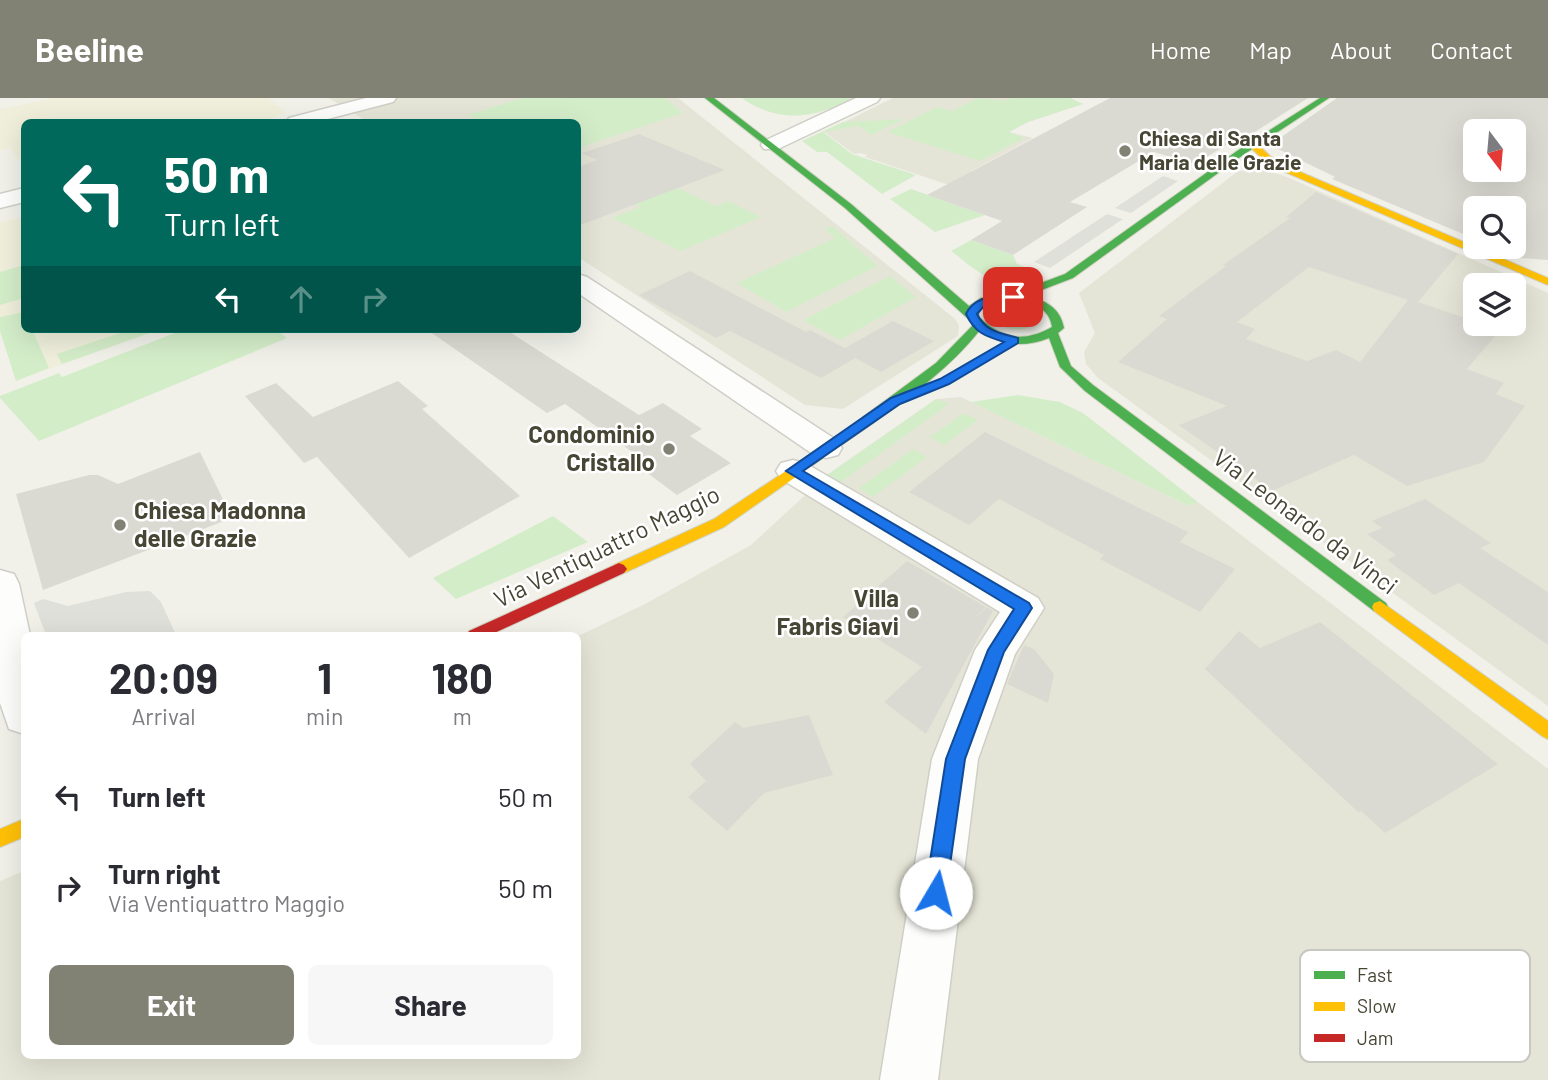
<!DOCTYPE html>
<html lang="en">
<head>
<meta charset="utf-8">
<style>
	:root { --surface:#fff; --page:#f7f7f7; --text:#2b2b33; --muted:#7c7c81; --accent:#828274 }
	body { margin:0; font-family:Barlow,sans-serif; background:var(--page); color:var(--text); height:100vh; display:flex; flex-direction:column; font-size:26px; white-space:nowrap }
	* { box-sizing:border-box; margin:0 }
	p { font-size:23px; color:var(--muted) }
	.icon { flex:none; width:38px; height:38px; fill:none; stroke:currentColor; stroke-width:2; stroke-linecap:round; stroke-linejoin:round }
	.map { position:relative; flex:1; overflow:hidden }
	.details { position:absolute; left:21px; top:534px; width:560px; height:427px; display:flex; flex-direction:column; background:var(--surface); border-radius:10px; box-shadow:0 7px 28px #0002 }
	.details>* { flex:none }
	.banner { position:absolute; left:21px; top:21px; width:560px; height:214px; border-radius:10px; box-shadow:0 7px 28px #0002; background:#00695c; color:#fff; overflow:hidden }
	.needle { width:46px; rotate:164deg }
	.buttons { position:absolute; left:1463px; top:21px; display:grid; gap:14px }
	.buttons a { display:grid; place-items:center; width:63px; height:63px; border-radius:10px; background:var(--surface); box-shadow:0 7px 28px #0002; font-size:35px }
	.pin { position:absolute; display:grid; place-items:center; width:60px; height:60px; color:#fff; margin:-30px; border-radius:14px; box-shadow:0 4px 10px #0006 }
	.me { position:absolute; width:77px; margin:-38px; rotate:8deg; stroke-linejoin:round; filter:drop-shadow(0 0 5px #0008) }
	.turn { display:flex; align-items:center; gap:24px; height:147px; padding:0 28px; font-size:32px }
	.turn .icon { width:91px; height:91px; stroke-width:2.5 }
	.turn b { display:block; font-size:49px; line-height:60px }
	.lanes { display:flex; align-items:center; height:66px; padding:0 28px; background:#0003; justify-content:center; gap:35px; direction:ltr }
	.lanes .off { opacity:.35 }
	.eta { display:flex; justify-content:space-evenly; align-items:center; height:119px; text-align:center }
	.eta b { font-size:42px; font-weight:700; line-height:49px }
	.action { display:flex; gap:14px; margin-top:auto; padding:14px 28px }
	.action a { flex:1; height:80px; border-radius:10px; background:var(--accent); color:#fff; font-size:28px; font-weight:700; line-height:80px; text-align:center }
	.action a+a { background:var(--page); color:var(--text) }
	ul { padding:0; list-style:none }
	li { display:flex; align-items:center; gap:21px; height:91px; padding:0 28px }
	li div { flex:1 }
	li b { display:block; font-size:26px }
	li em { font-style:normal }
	header { display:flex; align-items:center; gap:42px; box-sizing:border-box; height:98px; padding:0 35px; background:var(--accent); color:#fff }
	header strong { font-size:33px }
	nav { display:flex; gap:38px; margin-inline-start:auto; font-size:24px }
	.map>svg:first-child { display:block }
	.residential { fill:#e5e5d7; fill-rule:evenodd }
	.education { fill:#efefdc }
	.green { fill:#d4edc9 }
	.parking { fill:#e0e0da }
	.building { fill:#dbdad2; fill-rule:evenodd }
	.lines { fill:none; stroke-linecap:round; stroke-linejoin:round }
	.street-casing { stroke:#cfcfc7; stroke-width:3 }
	.fast-casing { stroke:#d1d2c2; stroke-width:2 }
	.slow-casing { stroke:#d1d2c2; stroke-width:2 }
	.jam-casing { stroke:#d1d2c2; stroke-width:2 }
	.street { fill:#fdfdfc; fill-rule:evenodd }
	.fast { fill:#4caf50; fill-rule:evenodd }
	.slow { fill:#ffc107; fill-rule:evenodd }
	.jam { fill:#c62828; fill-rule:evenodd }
	.route { fill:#1a73e8; stroke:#114b97; stroke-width:2 }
	.poi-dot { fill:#828274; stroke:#fff; stroke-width:2.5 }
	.labels { text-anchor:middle; stroke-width:5; stroke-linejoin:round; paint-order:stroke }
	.far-poi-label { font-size:21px; font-weight:bold; fill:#474635; stroke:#fff; text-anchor:start }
	.poi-label { font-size:24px; font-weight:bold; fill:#474635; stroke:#fff; text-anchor:end }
	.street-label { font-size:24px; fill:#474635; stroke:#fff }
	.key { fill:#fff; stroke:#c8c8c2; stroke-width:2 }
	.key-label { font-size:19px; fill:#474635 }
</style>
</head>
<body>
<header>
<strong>Beeline</strong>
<nav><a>Home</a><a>Map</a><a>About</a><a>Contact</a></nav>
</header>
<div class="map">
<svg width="1548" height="982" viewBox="0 0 1548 982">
	<rect width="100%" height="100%" fill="#f1f1ea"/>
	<path class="residential" d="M329,0H678L954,220L959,227L958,238L843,311L805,307L578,159V24H368Z
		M893,0H1070L1083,6L1028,24L1009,34L1033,40L971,73L970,94L865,59L867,57L861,55L854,56L824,34Z
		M1249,71H1262L1287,79L1548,195V608L1098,280L1086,266L1084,254L1095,235L1079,195L1237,74ZM1475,187H1514V226H1475Z
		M961,299L1189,408L1198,404L1548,671V982H0V783L24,773V957H578V538L645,506L751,447L827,377L936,301Z"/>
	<path class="education" d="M54,0H268L287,15L260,24H24V60L18,62L10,50L0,52V11Z
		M24,119V231H161L16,283L0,233V124Z"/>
	<path class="green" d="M522,0H665L683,15L578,50V24H483L467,17Z
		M742,0H852C815,21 778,26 742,0Z
		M979,0L1005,3L1011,0H1070L1083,6L1028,24L1009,34L1024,40L980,63L887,34L937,9L951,13Z
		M904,21L871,37L858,28L823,34L852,56L916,77L882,96L827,54H817L802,43L843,24Z
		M649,77L716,108L728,103L761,119L681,153L612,120L641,109L603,92Z
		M911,91L985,117L935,134L890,101Z
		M832,128L878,168L786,214L737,185L835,140L825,131Z
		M971,142L1013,157L1017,166L1033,172C998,197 979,174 951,153Z
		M24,167V200L0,207V174Z
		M890,178L916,199L840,242L803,222Z
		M1009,210L1029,214L1036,224C1024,236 1002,233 993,219L994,216Z
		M24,214V231H32L49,270L16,283L0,233V219Z
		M132,231H161L62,266L57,256Z
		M185,231H275L287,240L39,343L0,300V298L59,275L62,279Z
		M1018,297L1060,304L1083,315L1198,404L1189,408L971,304Z
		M936,301L949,306L841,384L827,377Z
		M964,315L978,322L944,347L930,339Z
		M913,351L927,359L873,399L859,390Z
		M553,418L588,444L456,501L433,480Z"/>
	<path class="parking" d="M1163,78L1178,83L1131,115L1115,110Z
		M1107,116L1123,121L1050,170L1034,164Z
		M150,493L161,504L176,537H46L34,505L43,501L68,508L126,494Z"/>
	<path class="building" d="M1110,0H1308L1250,37L1246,35L1195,66L1154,54L1070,104L1087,109L1013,157L971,142L1002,123L927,97Z
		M1337,0H1548V162L1520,160L1493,149H1514V110H1475V141L1332,81L1335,79L1270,47ZM1475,33H1514V72H1475Z
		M639,36L725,72L578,128V69L597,62L582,55Z
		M1316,94L1458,156L1418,204L1500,232L1467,271L1504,285L1496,296L1525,308L1484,364L1407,388L1354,357L1272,393L1179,327L1227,308L1118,264L1167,221L1159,218L1226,168L1223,167L1290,120L1286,119ZM1309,169L1408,202L1360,264L1336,252L1307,263L1246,241L1255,231L1237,224Z
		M690,173L806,234L810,232L845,250L893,223L934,243L881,274L855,260L821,280L730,233L716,240L639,197Z
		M426,231H505L639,317L663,305L702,331L690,338L731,365L677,397L642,371L649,366L565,306L547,315Z
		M398,283L428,308L422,311L520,398L409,460L317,359L304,365L245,298L276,285L313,319Z
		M985,334L1188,434L1180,444L1235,471L1200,514L1100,461L1104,457L999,401L969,427L909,394Z
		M200,354L232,420L43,492L16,396L89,377H98L118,386Z
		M1425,401L1491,445L1480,450L1548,494V547L1459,485L1434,497L1387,462L1396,457L1367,436L1382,430L1372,423Z
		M907,463L986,509L967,527L987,509L993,513L926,636L884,604L922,569L843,519Z
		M1320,524L1498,666L1385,735L1361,713L1358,714L1205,571L1239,533L1260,550Z
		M1024,547L1034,551L1054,576L1048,605L1007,586Z
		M809,617L833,677L764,695L727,733L688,699L706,683L690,666L735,624L743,630Z"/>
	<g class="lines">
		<defs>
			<path id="street" d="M366,0H396L393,4L316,24H286L289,20Z
				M856,0H880L877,4L778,51H764L761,47L764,43Z
				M24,90V104L0,110V96Z
				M578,176L587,179L838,343L842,350L838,357L826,360L814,357L578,195Z
				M793,362L805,365L1038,500L1044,510L1015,556L978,661L938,982H880L932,661L975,552L1000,514L781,381L776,373L781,365Z
				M0,472L14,476L19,486L30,537H24V636L9,631L0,605Z"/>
			<path id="fast" d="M705,0H714L851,106L969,208L981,200L1011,196L1065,176L1237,53L1320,0H1329L1243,57L1073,180L1026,198C1045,202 1060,209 1064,230L1058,235L1071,268L1093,287L1386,505L1388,509L1386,513H1374L1085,293L1060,269L1049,240C1024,250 1002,248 980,232C950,270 912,297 873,325H863V319L936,265L974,226L845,110ZM1013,202C1031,205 1049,208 1052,229C1024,245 1002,241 979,219V211L988,205Z"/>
			<path id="slow" d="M1250,45H1256L1270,58L1291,70L1548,180V187L1285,74L1264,62L1250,49Z
				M868,318L873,319V325L724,429L624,475H614L611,471L614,467L714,421Z
				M1380,503L1548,623V641L1542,638L1374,513L1372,509L1374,505Z
				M24,721V739L0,749V731Z"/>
			<path id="jam" d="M619,465L624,467L627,471L624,475L490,537H467L469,533Z"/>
		</defs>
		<use href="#street" class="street-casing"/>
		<use href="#fast" class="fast-casing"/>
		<use href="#slow" class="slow-casing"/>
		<use href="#jam" class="jam-casing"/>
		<use href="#street" class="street"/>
		<use href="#fast" class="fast"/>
		<use href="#slow" class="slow"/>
		<use href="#jam" class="jam"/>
	</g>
	<path class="route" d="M1013,196L1019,199L1017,201L985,207L977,216C986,234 1000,235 1018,240V245L949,286L900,306L803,373L1029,505L1032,510L1004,554L965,661L946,795L943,802L936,805L928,802L925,795L946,661L988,552L1014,511L786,373L891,300L940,281L1004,244C985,238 975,235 966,216C975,197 995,199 1013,196Z"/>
	<g class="poi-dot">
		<circle cx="1125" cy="53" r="7"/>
		<circle cx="669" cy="351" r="7"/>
		<circle cx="120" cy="427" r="7"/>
		<circle cx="913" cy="515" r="7"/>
	</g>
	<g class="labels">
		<g class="far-poi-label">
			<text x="1139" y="48">Chiesa di Santa<tspan x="1139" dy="24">Maria delle Grazie</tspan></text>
		</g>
		<g class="poi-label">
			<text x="655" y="345">Condominio<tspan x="655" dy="28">Cristallo</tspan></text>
			<text x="134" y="421" text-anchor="start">Chiesa Madonna<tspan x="134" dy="28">delle Grazie</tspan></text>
			<text x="899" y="509">Villa<tspan x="899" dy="28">Fabris Giavi</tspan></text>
		</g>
		<g class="street-label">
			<text transform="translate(1305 424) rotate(37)" y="8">Via Leonardo da Vinci</text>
			<text transform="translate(607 449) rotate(-26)" y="8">Via Ventiquattro Maggio</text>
		</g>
	</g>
	<rect x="1300" y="852" width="230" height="112" rx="10" class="key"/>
	<rect x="1314" y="873" width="31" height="8" fill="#4caf50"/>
	<rect x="1314" y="904" width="31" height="9" fill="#ffc107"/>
	<rect x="1314" y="936" width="31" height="8" fill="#c62828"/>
	<g class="key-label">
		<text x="1357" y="884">Fast</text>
		<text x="1357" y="915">Slow</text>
		<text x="1357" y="947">Jam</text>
	</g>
</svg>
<div class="buttons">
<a><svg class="needle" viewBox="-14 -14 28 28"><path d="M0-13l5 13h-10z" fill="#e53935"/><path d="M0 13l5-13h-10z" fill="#7c7c81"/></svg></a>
<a><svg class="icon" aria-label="search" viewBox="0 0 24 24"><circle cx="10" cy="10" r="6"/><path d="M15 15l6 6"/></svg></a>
<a><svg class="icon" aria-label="layers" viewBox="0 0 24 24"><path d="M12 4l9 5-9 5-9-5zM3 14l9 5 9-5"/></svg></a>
</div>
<div class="pin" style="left:1013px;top:199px;background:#d93025"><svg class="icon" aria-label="arrive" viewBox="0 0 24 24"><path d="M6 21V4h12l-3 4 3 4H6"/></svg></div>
<svg class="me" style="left:936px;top:795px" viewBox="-20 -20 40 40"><circle r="19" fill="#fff"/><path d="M0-13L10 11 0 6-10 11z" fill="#1a73e8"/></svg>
<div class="banner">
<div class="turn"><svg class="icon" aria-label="left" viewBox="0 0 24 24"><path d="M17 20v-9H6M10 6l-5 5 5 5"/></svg><div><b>50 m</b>Turn left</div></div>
<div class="lanes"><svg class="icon" aria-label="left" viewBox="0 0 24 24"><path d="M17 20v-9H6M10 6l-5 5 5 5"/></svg><svg class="icon off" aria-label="ahead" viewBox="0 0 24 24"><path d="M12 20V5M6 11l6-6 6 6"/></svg><svg class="icon off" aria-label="right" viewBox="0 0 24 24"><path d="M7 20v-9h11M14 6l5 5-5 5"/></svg></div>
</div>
<section class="details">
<div class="eta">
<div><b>20:09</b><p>Arrival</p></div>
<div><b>1</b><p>min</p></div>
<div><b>180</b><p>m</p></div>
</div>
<ul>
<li><svg class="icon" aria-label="left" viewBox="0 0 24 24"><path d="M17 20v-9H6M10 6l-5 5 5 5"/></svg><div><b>Turn left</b></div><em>50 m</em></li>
<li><svg class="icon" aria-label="right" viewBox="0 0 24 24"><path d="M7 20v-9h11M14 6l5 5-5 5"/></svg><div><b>Turn right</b><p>Via Ventiquattro Maggio</p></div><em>50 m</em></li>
</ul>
<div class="action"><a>Exit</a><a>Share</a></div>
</section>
</div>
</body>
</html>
